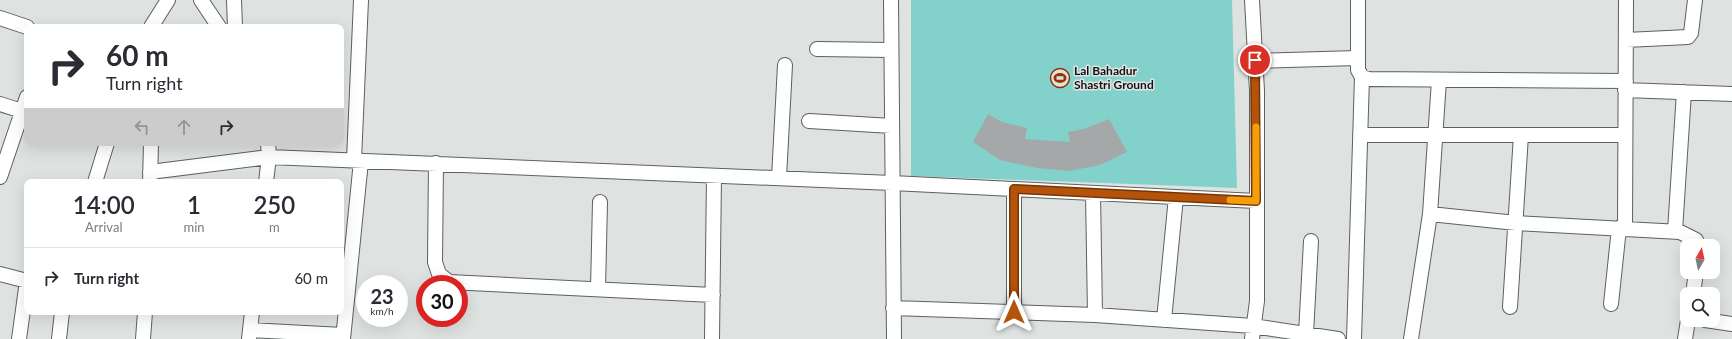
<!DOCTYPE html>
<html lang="en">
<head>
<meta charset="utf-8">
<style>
	:root { --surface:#fff; --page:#f2f2f3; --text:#2b2b33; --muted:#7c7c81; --line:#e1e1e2 }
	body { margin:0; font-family:Lato,sans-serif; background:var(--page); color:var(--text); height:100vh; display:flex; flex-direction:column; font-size:15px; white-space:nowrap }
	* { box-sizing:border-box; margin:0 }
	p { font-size:13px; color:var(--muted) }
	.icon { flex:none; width:22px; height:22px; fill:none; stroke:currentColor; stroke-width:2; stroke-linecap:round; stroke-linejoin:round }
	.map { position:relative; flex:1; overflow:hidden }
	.panel { position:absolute; left:24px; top:179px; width:320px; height:136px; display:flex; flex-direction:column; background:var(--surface); border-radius:8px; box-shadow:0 4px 16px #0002 }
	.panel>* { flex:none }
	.top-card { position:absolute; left:24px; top:24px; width:320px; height:122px; border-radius:8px; box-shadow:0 4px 16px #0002; background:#fff; color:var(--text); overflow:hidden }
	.needle { width:26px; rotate:9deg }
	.fabs { position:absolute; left:1680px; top:239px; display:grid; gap:8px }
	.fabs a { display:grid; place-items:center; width:40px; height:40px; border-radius:8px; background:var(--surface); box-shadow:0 4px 16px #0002; font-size:20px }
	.speed { position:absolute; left:356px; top:275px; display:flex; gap:8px; font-size:20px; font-weight:700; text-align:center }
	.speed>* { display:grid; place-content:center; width:52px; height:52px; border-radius:50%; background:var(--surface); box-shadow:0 4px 16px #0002; line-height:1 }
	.speed small { font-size:10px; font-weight:400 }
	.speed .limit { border:6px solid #d22; background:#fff; color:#111 }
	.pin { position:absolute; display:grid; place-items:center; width:34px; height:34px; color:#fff; margin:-17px; border:2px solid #fff; border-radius:50%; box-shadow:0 1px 4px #0007 }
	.me { position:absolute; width:44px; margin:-22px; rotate:0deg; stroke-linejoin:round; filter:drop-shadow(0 0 3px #0008) }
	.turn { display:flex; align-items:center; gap:14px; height:84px; padding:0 16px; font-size:18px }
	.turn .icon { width:52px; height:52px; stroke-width:2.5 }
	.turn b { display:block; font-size:28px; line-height:34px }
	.lanes { display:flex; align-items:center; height:38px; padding:0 16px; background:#0003; justify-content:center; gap:20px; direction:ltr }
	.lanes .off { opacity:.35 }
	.eta { display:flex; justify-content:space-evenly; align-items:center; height:68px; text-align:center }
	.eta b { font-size:24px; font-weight:600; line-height:28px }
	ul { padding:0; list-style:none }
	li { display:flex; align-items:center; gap:12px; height:60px; padding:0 16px; border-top:1px solid var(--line) }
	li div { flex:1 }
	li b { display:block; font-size:15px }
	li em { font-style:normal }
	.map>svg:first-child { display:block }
	.green { fill:#82d2cb }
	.building { fill:#a4a8a8 }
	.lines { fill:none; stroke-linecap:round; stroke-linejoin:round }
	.minor-casing { stroke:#5c6060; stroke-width:16 }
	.minor { stroke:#fff; stroke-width:14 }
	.route-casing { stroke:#753606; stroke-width:10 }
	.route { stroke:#b45309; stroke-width:7 }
	.slow { stroke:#f59e0b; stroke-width:7 }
	.labels { text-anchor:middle; stroke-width:3; stroke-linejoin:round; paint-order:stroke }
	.poi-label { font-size:12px; font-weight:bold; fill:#131414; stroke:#dee3e2; text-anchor:start }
</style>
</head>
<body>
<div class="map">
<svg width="1732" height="339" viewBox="0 0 1732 339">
	<rect width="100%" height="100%" fill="#dee3e2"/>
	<path class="green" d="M911,0H1232L1237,188L911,176Z"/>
	<path class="building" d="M988,114L1002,122L1027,128L1025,139L1070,142L1068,132L1084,129L1109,119L1127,152L1100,165L1069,171L1037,168L1000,160L973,142Z"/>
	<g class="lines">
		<defs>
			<path id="minor" d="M201,0L219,27
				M234,0L235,27
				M891,0L894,339
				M1358,0V70L1362,77L1369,79L1626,81
				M0,18L27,27
				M151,27L168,0
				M1626,40L1688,37L1691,33L1695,0
				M817,49L891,50
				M1255,61L1358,58
				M1625,90L1732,94
				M0,104L22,111
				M809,121L892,126
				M1360,135H1625
				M354,160L361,0
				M436,163L435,262L439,274L449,282L713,295
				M150,172L269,157L892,183L1256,201
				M0,177L27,97
				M779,178L785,65
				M95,182L107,143
				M150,182L151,143
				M266,182L269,157L268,143
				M1093,193L1095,315
				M1430,214L1439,80
				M1625,228L1626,0
				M1675,231L1684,92
				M0,274L27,281
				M598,289L600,202
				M1693,294L1696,272
				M1611,304L1619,228
				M1510,307L1521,135
				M893,308L1095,315L1253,326L1338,339
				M1014,312V189
				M1164,320L1176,197
				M1705,320L1732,324
				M250,330L343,335
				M1306,334L1311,241
				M19,339L27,281
				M59,339L62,312
				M143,339L145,312
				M249,339L252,312
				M343,339L361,161
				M712,339L714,176
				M1252,339L1257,301V91L1252,0
				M1354,339L1362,77
				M1411,339L1430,214L1516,223L1680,232L1696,240L1698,246
				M1685,339L1688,320"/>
		</defs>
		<use href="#minor" class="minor-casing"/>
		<use href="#minor" class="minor"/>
	</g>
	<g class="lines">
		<defs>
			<path id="route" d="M1014,312V189L1256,201L1255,60"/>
		</defs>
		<use href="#route" class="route-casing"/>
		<use href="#route" class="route"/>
		<path class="slow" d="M1230,200L1256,201V127"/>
	</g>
	<defs>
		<symbol id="stadium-ring" viewBox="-11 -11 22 22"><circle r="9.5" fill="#dee3e2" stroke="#983306" stroke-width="1.5"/><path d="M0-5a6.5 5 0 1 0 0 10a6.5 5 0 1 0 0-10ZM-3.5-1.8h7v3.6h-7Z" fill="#983306"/></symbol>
	</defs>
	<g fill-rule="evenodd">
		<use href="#stadium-ring" x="1049" y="67" width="22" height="22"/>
	</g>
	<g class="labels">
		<g class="poi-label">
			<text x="1074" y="75">Lal Bahadur<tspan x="1074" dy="14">Shastri Ground</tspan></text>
		</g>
	</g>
</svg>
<div class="fabs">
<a><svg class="needle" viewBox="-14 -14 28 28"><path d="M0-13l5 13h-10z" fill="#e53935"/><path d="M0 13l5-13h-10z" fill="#7c7c81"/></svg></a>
<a><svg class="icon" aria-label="search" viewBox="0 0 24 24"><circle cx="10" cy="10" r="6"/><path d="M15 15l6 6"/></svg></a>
</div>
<div class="speed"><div>23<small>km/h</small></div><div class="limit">30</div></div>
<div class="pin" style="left:1255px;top:60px;background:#d93025"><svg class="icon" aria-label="arrive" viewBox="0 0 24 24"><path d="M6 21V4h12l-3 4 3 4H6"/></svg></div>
<svg class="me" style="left:1014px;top:312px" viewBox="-20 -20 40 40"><path d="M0-17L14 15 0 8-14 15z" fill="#b45309" stroke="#fff" stroke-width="4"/></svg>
<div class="top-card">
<div class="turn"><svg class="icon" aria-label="right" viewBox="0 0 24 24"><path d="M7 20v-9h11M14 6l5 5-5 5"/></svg><div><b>60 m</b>Turn right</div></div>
<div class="lanes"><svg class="icon off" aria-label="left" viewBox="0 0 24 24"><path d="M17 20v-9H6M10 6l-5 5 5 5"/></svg><svg class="icon off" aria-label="ahead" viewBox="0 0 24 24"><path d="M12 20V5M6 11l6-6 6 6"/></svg><svg class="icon" aria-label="right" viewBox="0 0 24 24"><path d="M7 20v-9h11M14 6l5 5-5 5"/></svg></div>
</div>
<section class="panel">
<div class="eta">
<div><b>14:00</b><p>Arrival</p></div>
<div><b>1</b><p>min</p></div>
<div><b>250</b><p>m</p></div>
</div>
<ul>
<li><svg class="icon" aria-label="right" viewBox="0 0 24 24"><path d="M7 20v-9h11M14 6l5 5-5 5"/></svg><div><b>Turn right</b></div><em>60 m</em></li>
</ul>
</section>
</div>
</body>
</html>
